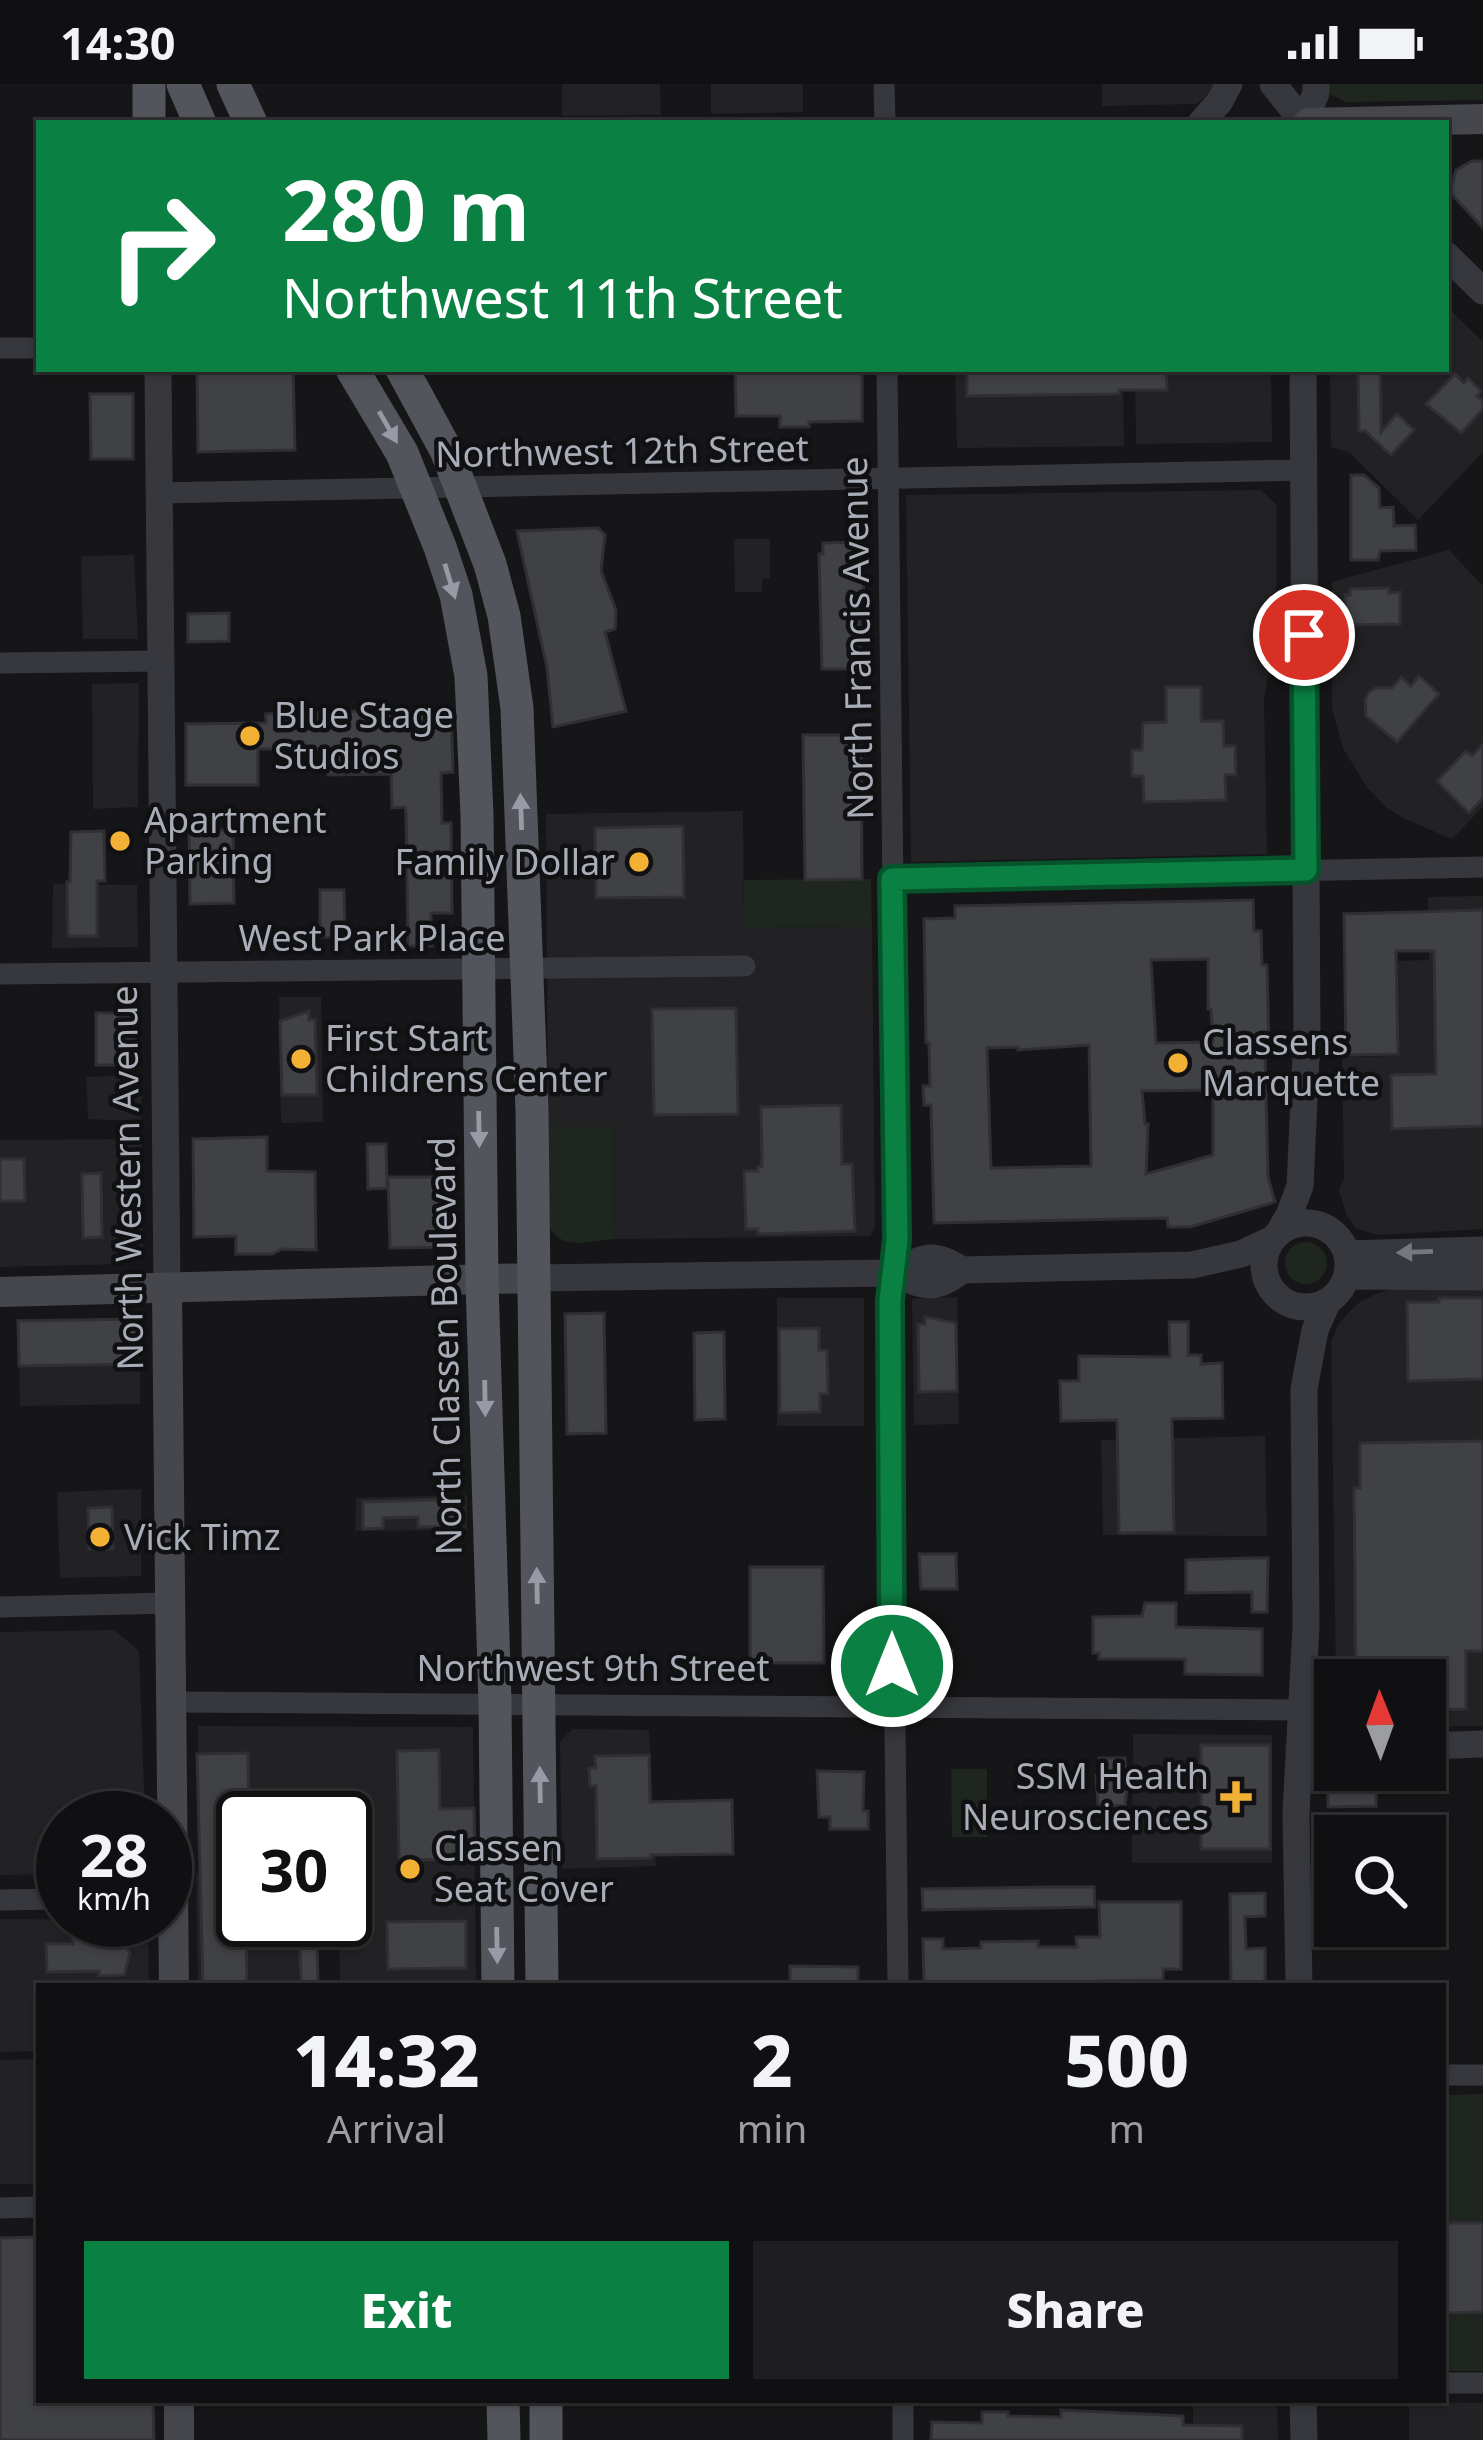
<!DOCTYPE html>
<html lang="en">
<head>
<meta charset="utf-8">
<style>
	:root { --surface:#101012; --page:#1e1e20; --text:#f1f3f6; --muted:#9c9d9f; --line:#303032; --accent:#0b8043 }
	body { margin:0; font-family:"Noto Sans",sans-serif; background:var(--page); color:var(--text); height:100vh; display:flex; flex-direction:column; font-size:45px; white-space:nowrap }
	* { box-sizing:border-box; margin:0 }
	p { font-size:39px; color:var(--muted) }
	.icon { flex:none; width:66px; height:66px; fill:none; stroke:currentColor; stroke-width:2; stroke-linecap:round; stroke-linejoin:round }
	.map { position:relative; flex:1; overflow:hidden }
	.details { position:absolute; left:36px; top:1899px; width:1410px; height:420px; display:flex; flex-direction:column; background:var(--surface); border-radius:0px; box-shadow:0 3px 9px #0004,0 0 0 3px var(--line) }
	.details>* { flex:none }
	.banner { position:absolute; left:36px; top:36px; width:1413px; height:252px; border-radius:0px; box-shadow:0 3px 9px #0004,0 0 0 3px var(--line); background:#0b8043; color:#fff; overflow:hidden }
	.needle { width:78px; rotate:359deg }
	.buttons { position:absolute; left:1314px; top:1575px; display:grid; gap:24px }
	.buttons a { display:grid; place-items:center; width:132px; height:132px; border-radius:0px; background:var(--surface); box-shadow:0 3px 9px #0004,0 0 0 3px var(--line); font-size:60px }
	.speed { position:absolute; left:36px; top:1707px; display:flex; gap:24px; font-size:60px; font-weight:700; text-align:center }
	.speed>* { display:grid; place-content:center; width:156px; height:156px; border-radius:50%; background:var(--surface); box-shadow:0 3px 9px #0004,0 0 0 3px var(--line); line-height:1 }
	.speed small { font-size:30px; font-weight:400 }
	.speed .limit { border:6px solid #111; border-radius:18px; background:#fff; color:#111 }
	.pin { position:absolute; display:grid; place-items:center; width:102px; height:102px; color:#fff; margin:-51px; border:6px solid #fff; border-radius:50%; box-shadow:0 3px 12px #0007 }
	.me { position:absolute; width:132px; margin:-66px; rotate:0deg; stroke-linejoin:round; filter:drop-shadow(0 0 9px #0008) }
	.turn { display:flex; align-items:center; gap:42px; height:252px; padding:0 48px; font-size:54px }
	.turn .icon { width:156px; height:156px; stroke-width:2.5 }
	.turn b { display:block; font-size:84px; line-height:102px }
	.eta { display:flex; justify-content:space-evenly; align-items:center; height:204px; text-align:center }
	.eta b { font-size:72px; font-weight:800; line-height:84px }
	.action { display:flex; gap:24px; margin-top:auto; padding:24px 48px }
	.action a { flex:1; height:138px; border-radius:0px; background:var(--accent); color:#fff; font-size:48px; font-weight:800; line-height:138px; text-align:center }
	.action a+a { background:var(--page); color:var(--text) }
	.status { display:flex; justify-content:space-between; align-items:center; height:84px; padding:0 60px; background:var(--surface); direction:ltr }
	.status svg { height:33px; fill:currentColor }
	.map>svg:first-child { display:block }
	.built { fill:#222225 }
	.green { fill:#1e261f }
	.building { fill:#404145; stroke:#303034; stroke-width:3; fill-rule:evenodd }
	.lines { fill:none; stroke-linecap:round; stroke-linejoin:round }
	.minor { stroke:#37383d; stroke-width:21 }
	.tertiary { stroke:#37383d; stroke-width:27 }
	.secondary { stroke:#45474d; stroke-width:30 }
	.primary { stroke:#53555c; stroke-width:33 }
	.oneway { fill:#979ba6 }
	.oneway2 { fill:#757881 }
	.route-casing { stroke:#07532c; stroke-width:30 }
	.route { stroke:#0b8043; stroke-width:21 }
	.poi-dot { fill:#f2b134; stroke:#111113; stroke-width:4.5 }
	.labels { text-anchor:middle; stroke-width:9; stroke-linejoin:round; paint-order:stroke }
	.street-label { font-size:36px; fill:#a8adb8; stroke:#111113 }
	.poi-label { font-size:36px; fill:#a8adb8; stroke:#111113; text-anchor:start }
</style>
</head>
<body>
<div class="status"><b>14:30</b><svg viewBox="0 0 49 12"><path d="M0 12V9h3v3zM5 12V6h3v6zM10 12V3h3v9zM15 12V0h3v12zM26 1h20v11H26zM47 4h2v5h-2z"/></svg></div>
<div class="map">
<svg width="1483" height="2356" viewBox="0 0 1483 2356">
	<rect width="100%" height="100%" fill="#161618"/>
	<path class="built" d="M562,0H660L661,31L562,32Z
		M711,0H803V28L711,30Z
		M1102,0H1222L1196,20L1102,22Z
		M1446,222L1483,258V368L1418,436L1349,368L1331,363L1330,285H1446Z
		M955,285H1123L1124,362L957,364Z
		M1135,285H1271L1272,358L1136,360Z
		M1261,406L1277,421L1276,543L1264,615L1267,770L911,778L906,411Z
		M734,455H770V494L762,495V508H735Z
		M1449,466L1483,502V723L1452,755L1405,735L1386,723L1366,702L1343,664L1332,624V498Z
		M134,471L138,555H83L81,472Z
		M139,599L138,723L93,725L92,600Z
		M743,727L744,844L872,843L875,1144L870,1152L614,1155L613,1042H548L546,730Z
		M53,800L137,801L138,863L52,864Z
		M1483,812V1145L1376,1151L1356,1144L1347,1132L1339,1106L1344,1095L1342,973L1399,972L1398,877L1429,876L1428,813Z
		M279,913H321L323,1038L281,1039Z
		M142,991L141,1037L88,1035L86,993Z
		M142,1055L143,1168L123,1180L0,1183V1056Z
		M1483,1202V1642H1425V1596H1336L1331,1259L1338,1241L1350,1227L1361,1217L1381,1208L1406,1203Z
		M957,1213L959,1340L914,1341L912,1215Z
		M777,1214H864V1342H777Z
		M141,1234L140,1320L20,1322L18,1235Z
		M1265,1352L1267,1452L1103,1451L1101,1356Z
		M141,1405V1492L60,1494L57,1408Z
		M467,1411V1446L355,1447L356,1414Z
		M114,1546L139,1567L145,1734H63V1790L0,1791V1548Z
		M198,1642L473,1643L476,1902H340L339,1836H345V1734H243V1771L199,1770Z
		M572,1645L649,1646L656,1782L562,1785L560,1658Z
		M1133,1650L1272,1651V1779H1132Z
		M196,1789L243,1790V1836H299V1902H198Z
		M0,1835L148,1836L149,1902H39V1967L0,1968Z
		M39,1975V2100H0V1976Z
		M1193,2316H1277L1278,2356H1193Z
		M1409,2318L1483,2319V2356H1409Z"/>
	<path class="green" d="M1325,0H1483V16L1345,18L1330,10Z
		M871,795L872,843L744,844V796Z
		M548,1042H613L614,1155C587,1157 558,1169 546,1136Z
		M1285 1179a21 21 0 1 1 42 0a21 21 0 1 1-42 0Z
		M951,1685H987V1753H952Z
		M1483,2010V2287H1443V2011Z"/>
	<path class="building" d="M1472,77H1483V144L1455,114L1451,106L1456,86Z
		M197,285H293L295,366L198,368Z
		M735,285H862V337L809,338V343H780V332H736Z
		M967,285H1166L1167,306H1119V310L967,312Z
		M1358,285H1380L1381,348L1397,330L1414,346L1391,371L1365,347H1359Z
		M1455,290L1464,299L1468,294L1481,307L1477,312L1483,317V325L1461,349L1426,320Z
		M90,310H133V375H91Z
		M1351,391H1364L1379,404L1380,424L1393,423L1394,442L1415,441L1416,466L1380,467L1378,476H1351Z
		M598,444L605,451L601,487L616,526L615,545L605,548L626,627L553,643L547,584L517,447Z
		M860,458V470H863L864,535H860L862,585H822L819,470H823V459Z
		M1389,504V509L1400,508V540L1346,541L1345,511H1350V505Z
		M229,529V557L188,558V530Z
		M1419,592L1439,610L1397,658L1366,632L1365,616L1369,608L1376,604H1392L1401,593L1411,602Z
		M1166,603H1201V637H1223L1224,662H1235L1236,691H1225L1226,716L1144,718L1143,692H1132V666H1142L1143,639L1166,638Z
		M451,624L453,688L441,689L442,739H451L452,829H431L432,862H408L406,729L405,723L392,724L391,690L328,691V665H258V701H186V640L266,639V630Z
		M803,651H861L862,795L805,796Z
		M1483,660V714L1469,729L1437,697L1466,667L1472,672Z
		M683,742L684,813L596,814L595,744Z
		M189,746H233L234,819L190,820Z
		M104,747L105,797H97V852H68L67,798H70L71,748Z
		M320,806H344L345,853H320Z
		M1253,816L1254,847H1261L1262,881H1267L1269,968H1265L1268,1093L1275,1118L1190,1143H1168L1167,1134L934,1139L931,1021H924L923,1002H930L929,959H926L924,835L955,834V822ZM1208,875V925H1211L1213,958L1156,959L1151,876ZM1089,961L1091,1082L991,1084L987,964L1018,963V966ZM1213,1006V1071L1146,1090L1148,1040H1145L1142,1007Z
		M1483,826V1042L1392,1045L1391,991L1436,990L1434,867H1396L1398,970L1346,971L1344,830Z
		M736,924L738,1030L654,1031L652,925Z
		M309,927V936L315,935L317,1011H282L280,937Z
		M96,929H135V981H96Z
		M841,1021L842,1080H852L855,1147L758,1150V1145H746L744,1087H758V1083L762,1082L761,1023Z
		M267,1053V1087L315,1088L316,1166L282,1165L272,1170H236V1152L194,1153L193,1055Z
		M367,1060H386L387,1104L368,1105Z
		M0,1075H24L25,1117H0Z
		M101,1089L102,1153L83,1154L82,1090Z
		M388,1093H453V1157L450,1163L390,1164Z
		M1439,1214H1483V1295L1408,1297L1407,1218H1439Z
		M604,1229L606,1349L567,1350L565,1230Z
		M925,1233L956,1239L957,1307L919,1308L918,1240H925Z
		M136,1235V1280L19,1282L18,1237Z
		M1169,1238H1188V1271H1201V1280L1222,1279L1223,1334L1172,1335L1174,1448L1119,1449L1117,1336L1061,1337L1060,1297H1079V1272L1170,1273Z
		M819,1244V1266H827L828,1310H820V1328L780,1329L779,1245Z
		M724,1248L725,1335L695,1336L694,1249Z
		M1483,1357V1567H1466V1625L1425,1626V1596H1356L1354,1404H1360V1359Z
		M457,1415L458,1442L418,1443V1433L383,1434V1444L363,1445V1418Z
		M112,1423L113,1465H89L88,1424Z
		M919,1470H956L957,1505H921Z
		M1253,1474H1268L1267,1528H1252V1508L1186,1509V1476Z
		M750,1483H823L824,1579H750Z
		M1145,1519H1176V1543L1262,1545V1591L1185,1590V1575H1099V1569H1093V1533L1142,1532Z
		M920,1566H952V1584H919Z
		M1201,1661H1270V1765H1201Z
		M439,1666L440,1725L474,1724L475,1775L399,1776L397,1667Z
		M248,1669L249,1734H243V1836H246L247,1902H203L197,1670Z
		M649,1671L650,1718L732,1716L733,1770L651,1771V1774L597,1775L596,1702H590L589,1684H596L595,1672Z
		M1099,1674H1125V1692H1128L1125,1722L1098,1721L1096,1692H1099Z
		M817,1687L864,1688L863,1727H868V1745H830V1733H819Z
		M1376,1698V1722L1328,1723V1699Z
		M1051,1803H1094L1095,1823L923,1826L922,1805Z
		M1265,1809V1832L1245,1833L1246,1865L1265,1864V1902H1231L1230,1810Z
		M1099,1818H1181V1885H1163V1896L1098,1897V1902H924L923,1855H943V1865L981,1864V1858L1038,1857V1863H1077L1076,1853H1100Z
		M466,1837V1884L388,1885L387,1838Z
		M112,1850V1860L123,1859L130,1869L124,1891L99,1892V1887L47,1888L46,1860H73V1851Z
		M317,1859L318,1902H301L300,1860Z
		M790,1882L858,1883V1902H790Z
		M1443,2139H1483V2228L1443,2229Z
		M39,2153V2316H153L154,2356H0V2154Z
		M1061,2326L1183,2332V2341L1242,2342V2356H931L932,2338L982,2339V2328H1008V2332L1061,2333Z"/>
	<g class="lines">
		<path class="minor" d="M884,0L885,39
			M0,264H39
			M887,285L897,1156L890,1216L898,1902
			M159,409L1303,386
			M0,579L161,577
			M892,795L1483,783
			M0,890L745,882
			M0,1523L171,1519
			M171,1618L1302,1626
			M0,1816L63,1815
			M1443,1991H1483
			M0,2124L39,2123
			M1443,2299H1483
			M903,2316V2356"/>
		<path class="tertiary" d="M1273,0L1304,39
			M1201,39L1220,17L1229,0
			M1304,39L1316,9V0
			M1446,171L1483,207
			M158,285L167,1205
			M1264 1181a42 42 0 1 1 84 0a42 42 0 1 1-84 0Z
			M1278,1150L1289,1131L1300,1102L1307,950L1303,285
			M1347,1170L1483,1166
			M893,1189C924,1174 931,1166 962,1186L1192,1181L1241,1170L1273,1155
			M1348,1192L1483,1193
			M533,1194L893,1189C925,1202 933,1209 962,1186
			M1425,1662L1483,1660
			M1299,1665L1335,1664
			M1299,1902L1296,1729L1306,1542L1304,1305L1315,1246L1327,1219
			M1303,2316L1304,2356"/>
		<path class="secondary" d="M1308,39L1483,35
			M167,1205L174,1902
			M0,1208L533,1194
			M179,2316V2356"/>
		<path class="primary" d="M183,0L200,39
			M233,0L251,39
			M149,39V0
			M352,285L402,369L440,463L456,511L471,592L477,731L482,1198L495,1618L498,1902
			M402,285L446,366L490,480L504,532L517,624L532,1027L542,1902
			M503,2316L504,2356
			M546,2316V2356"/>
	</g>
	<defs><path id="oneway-solid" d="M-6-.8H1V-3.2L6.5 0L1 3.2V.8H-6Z" transform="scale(3)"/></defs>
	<g class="oneway">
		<use href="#oneway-solid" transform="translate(388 343) rotate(60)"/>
		<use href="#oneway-solid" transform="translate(450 497) rotate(73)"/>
		<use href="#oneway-solid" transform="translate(521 728) rotate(-92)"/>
		<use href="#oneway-solid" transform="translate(479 1045) rotate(89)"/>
		<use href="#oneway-solid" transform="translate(485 1314) rotate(89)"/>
		<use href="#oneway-solid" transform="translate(537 1502) rotate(-91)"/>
		<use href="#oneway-solid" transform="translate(540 1701) rotate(-91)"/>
		<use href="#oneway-solid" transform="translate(497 1861) rotate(89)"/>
	</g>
	<use class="oneway2" href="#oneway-solid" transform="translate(1415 1168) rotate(178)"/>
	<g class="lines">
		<defs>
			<path id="route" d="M892,1582L890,1216L897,1156L892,795L1306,786L1304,551"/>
		</defs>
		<use href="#route" class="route-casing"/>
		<use href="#route" class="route"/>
	</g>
	<g class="poi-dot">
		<circle cx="250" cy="652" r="12"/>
		<circle cx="120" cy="757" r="12"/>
		<circle cx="639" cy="778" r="12"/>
		<circle cx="301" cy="975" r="12"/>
		<circle cx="1178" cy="979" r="12"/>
		<circle cx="100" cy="1453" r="12"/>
		<path d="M1230 1695h12v12h12v12h-12v12h-12v-12h-12v-12h12z"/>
		<circle cx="410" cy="1785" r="12"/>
	</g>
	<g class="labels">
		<g class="street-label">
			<text transform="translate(622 367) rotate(-1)" y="13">Northwest 12th Street</text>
			<text transform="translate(857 554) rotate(-91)" y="13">North Francis Avenue</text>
			<text x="372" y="867">West Park Place</text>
			<text transform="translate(127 1094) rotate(-91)" y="13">North Western Avenue</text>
			<text transform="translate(445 1262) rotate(-91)" y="13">North Classen Boulevard</text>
			<text x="593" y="1597">Northwest 9th Street</text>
		</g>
		<g class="poi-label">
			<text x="274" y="644">Blue Stage<tspan x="274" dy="41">Studios</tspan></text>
			<text x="144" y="749">Apartment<tspan x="144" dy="41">Parking</tspan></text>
			<text x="615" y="791" text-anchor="end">Family Dollar</text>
			<text x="325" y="967">First Start<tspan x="325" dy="41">Childrens Center</tspan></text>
			<text x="1202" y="971">Classens<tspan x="1202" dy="41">Marquette</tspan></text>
			<text x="124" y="1466">Vick Timz</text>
			<text x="1209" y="1705" text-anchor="end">SSM Health<tspan x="1209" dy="41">Neurosciences</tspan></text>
			<text x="434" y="1777">Classen<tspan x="434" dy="41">Seat Cover</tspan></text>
		</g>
	</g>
</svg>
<div class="buttons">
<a><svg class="needle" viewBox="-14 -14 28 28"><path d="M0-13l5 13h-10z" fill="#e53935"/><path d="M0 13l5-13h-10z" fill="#9c9d9f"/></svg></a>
<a><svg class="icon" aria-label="search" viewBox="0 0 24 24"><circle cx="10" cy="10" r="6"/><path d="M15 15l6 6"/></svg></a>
</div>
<div class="speed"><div>28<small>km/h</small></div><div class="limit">30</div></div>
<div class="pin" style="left:1304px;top:551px;background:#d93025"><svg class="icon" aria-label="arrive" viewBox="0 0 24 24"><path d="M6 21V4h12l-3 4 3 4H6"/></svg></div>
<svg class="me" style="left:892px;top:1582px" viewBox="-20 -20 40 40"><circle r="17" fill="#0b8043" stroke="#fff" stroke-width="3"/><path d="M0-11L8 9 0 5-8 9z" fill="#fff"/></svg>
<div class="banner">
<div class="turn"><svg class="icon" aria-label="right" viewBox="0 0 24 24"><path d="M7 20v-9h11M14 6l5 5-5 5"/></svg><div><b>280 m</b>Northwest 11th Street</div></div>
</div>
<section class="details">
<div class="eta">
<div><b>14:32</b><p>Arrival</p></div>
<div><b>2</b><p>min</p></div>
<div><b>500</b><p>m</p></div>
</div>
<div class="action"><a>Exit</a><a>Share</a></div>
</section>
</div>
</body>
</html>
